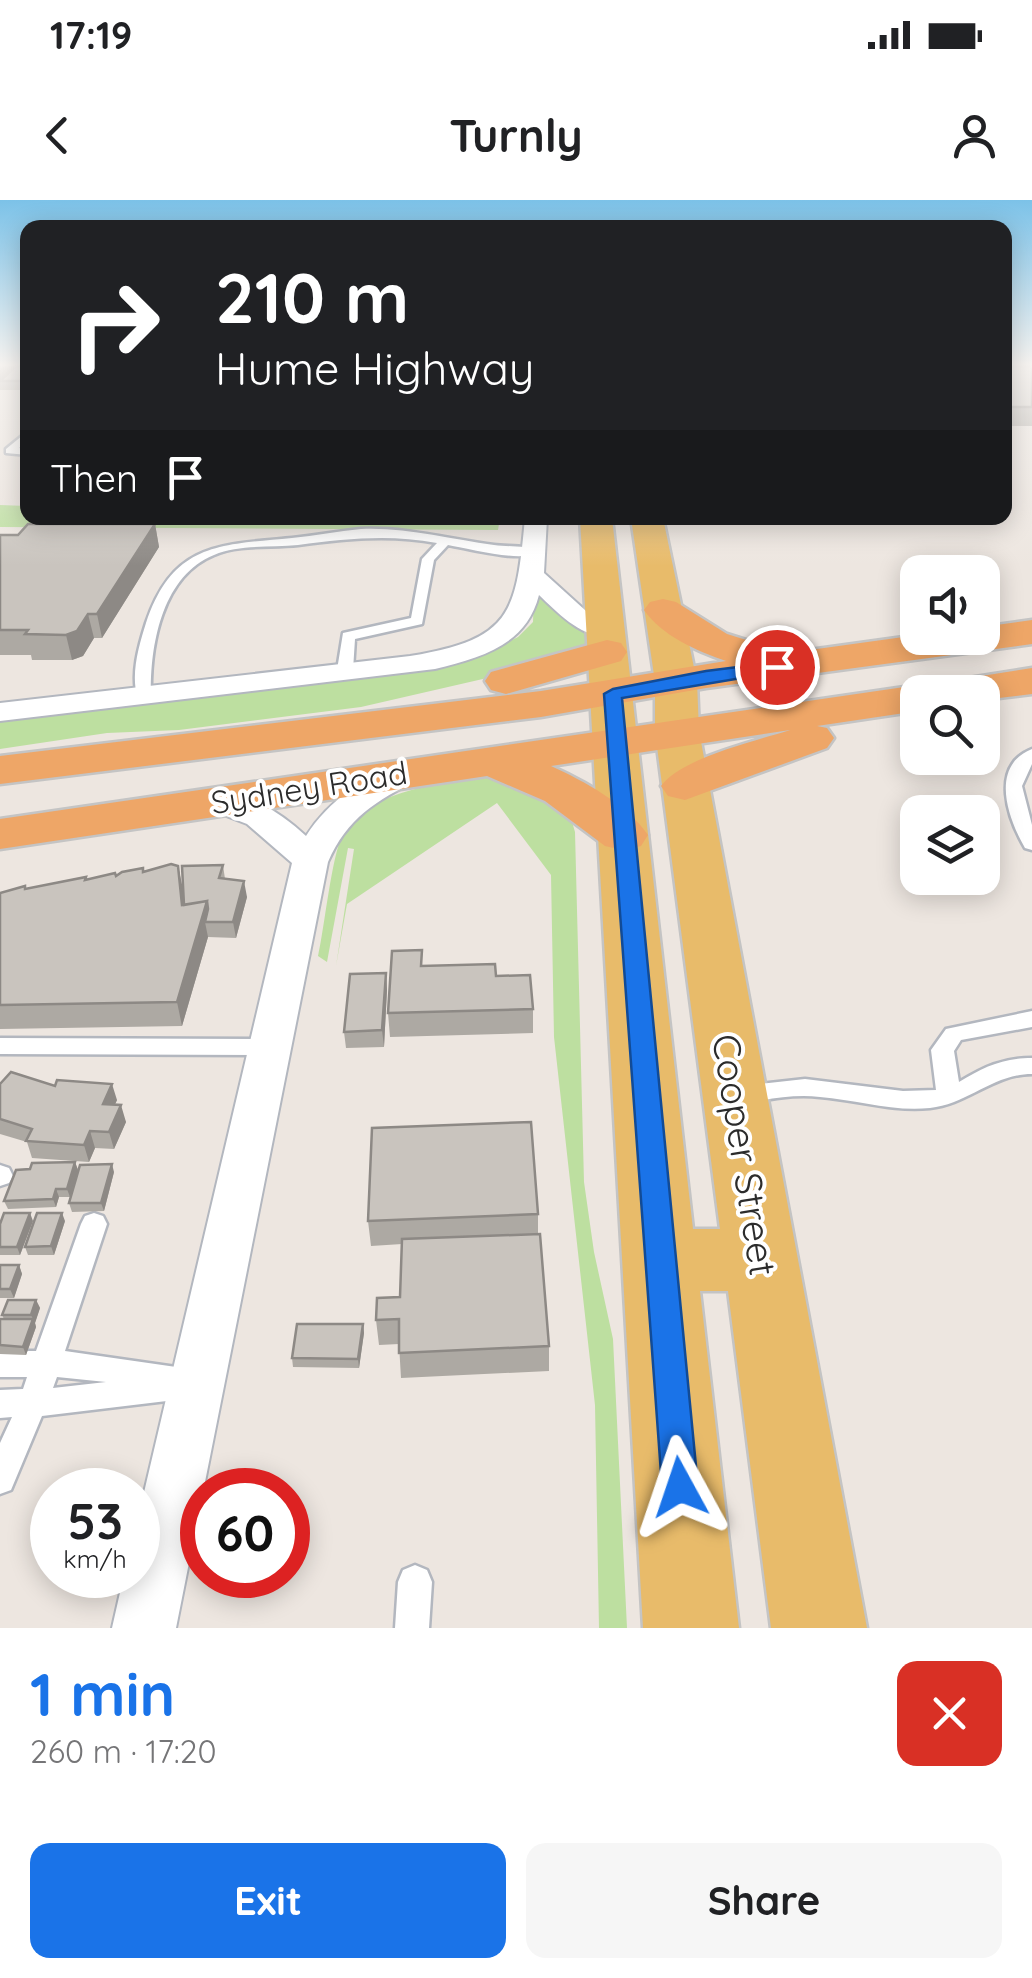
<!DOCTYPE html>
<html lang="en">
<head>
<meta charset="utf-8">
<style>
	:root { --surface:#fff; --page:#f6f6f6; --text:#202124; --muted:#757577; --accent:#1a73e8 }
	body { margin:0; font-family:Quicksand,sans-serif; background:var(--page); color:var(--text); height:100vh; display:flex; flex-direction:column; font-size:38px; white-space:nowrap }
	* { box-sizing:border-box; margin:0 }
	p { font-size:32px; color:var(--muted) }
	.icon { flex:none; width:55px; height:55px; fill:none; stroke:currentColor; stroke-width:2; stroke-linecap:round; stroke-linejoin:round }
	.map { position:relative; height:1428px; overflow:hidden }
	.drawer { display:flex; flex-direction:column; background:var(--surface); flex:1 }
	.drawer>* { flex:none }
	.hud { position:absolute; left:20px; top:20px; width:992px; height:305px; border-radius:20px; box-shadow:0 5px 25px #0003; background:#202124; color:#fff; overflow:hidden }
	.fabs { position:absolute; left:900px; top:355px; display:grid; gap:20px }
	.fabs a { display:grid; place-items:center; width:100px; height:100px; border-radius:20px; background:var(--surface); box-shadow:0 5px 25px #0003; font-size:50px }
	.speed { position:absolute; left:30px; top:1268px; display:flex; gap:20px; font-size:50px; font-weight:700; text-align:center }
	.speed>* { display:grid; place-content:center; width:130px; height:130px; border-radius:50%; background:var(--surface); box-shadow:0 5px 25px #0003; line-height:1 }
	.speed small { font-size:25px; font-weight:400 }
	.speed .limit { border:15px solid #d22; background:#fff; color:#111 }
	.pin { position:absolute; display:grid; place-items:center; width:85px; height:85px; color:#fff; margin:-42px; border:5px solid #fff; border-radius:50%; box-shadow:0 2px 10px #0007 }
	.me { position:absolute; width:110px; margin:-55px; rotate:355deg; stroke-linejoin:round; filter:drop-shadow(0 0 8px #0008) }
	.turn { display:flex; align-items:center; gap:35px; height:210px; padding:0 30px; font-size:45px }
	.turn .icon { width:130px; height:130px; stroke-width:2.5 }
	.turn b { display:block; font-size:70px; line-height:85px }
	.then { display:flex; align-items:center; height:95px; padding:0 30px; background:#0003; gap:20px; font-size:38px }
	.round { display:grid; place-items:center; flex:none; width:105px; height:105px; border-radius:20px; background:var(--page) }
	.head { display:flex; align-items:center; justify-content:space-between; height:170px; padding:0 30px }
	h1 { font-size:60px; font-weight:700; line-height:75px; color:var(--accent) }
	.action { display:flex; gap:20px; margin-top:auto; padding:20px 30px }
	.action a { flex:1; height:115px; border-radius:20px; background:var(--accent); color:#fff; font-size:40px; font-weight:700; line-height:115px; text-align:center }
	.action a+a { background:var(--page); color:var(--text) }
	.status { display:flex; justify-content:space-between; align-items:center; height:70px; padding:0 50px; background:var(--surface); direction:ltr }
	.status svg { height:28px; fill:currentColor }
	header { display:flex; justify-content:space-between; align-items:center; height:130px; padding:0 30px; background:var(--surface); font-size:45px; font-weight:700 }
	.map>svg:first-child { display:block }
	.green { fill:#bddfa0 }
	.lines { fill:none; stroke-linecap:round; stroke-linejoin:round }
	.service-casing { stroke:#b3b7bf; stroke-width:5 }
	.minor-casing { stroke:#b3b7bf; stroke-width:4 }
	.primary-casing { stroke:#c4c4c4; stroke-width:5 }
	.trunk-casing { stroke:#c4c4c4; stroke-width:5 }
	.service { fill:#fff; fill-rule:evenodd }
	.minor { fill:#fff; fill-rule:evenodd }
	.primary { fill:#e8bb6a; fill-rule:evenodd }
	.trunk { fill:#eea667; fill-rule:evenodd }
	.wall { fill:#ada9a3 }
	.shaded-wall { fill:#8d8985 }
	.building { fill:#c9c4be; stroke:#8d8985; stroke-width:2.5 }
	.route { fill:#1a73e8; stroke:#114b97; stroke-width:2.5 }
	.labels { text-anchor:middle; stroke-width:8; stroke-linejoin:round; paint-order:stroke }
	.street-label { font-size:32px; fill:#2c2c2c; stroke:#fff }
	.near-street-label { font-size:38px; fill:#2c2c2c; stroke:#fff }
</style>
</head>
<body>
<div class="status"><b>17:19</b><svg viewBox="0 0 49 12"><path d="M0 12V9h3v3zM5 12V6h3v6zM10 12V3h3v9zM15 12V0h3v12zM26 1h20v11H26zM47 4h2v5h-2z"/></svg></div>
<header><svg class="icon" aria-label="back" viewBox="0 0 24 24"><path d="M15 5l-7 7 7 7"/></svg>Turnly<svg class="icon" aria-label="person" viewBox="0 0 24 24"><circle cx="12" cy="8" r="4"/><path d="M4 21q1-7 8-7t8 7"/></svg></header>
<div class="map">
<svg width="1032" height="1428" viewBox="0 0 1032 1428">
	<rect width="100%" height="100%" fill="#ede6e0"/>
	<path class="green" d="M0,305L27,306L28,318H500L498,330L0,327Z
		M534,391L582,428L588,438L582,450L565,460L361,507L179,530L107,533L0,549V520L488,452L518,437L533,422Z
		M500,573L570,615L575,632L584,982L594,1052L613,1139L627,1428H599L595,1205L554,837L551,675L497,603L347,704L336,766L354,649L348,648L327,762L318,756C325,725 331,659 343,633C362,590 459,580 500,573Z"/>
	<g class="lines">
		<defs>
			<path id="service" d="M28,231V240L19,248L28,249V255L6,253V249Z
				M361,329C406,327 449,339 494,345C509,347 528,345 540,352C521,363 471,349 448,345L434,360L422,424L355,439L353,470L345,475L337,470L343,433L411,418L422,359L437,343C388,334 346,339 298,345C271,348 239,344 214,355C162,376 150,445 151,495L143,500L138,498C130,476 139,445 146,423C173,343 219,345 292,338C315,336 338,331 361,329Z
				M1032,549V564L1022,586L1032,625V650L1025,648C1008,619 989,566 1032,549Z
				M1032,811V827L961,840L954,851L959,882C984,867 1002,858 1032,858V874C993,874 968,904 930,908C893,912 857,900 820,897C794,894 768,899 742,904L734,901L730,895L734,889L742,886L805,879L903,891L936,890L931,850L946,829Z
				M0,838L270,839L278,841L281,847L278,853L270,855L0,854Z
				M0,965L9,968L13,976L9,983L0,986Z
				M94,1013L103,1016L107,1024L65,1151L197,1170L207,1173L212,1183L207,1193C196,1197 187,1195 175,1200L42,1216L11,1290L0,1294V1243L12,1217L0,1218V1190L23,1189L27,1177H0V1151H36L81,1024L85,1016ZM57,1177L106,1182L53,1188Z
				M415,1365L427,1370L432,1382L429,1428H395L398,1382L403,1370Z"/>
			<path id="minor" d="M525,318H547L544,373L586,411L614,423L618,429L614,435C585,442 559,414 539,395C526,446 481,457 435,469L0,521V503L410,456C512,439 516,414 525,318Z
				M407,563L418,566L423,573L418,580C377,600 347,618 328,662L176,1428H112L124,1375H138V1318L292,663L247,624L208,609L203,602L208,595C243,586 282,614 306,636C328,601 366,574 407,563Z"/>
			<path id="primary" d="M580,318H612L693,1029H720L655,531V482L631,318H663L697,482L699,531L867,1428H771L728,1091H700L739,1428H643Z"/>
			<path id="trunk" d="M663,399L676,402L727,434L788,453L918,435L982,438V427L1032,420V444L706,488L541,517L0,584V556L541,491L726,461C697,451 662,436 644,410L650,402Z
				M607,440L621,443L627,452L621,461L506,494L491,490L485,481L491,472Z
				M1032,468V494L982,500V492H918V511L817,526L827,528L834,538L827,548L685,600L668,596L661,586C681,558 756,541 790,530L551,566C584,581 628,605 648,635L641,646L623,650L605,646L545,601L487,576L0,649V619L918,485L933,489L937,483Z"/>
		</defs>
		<use href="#service" class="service-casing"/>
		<use href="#minor" class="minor-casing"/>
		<use href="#primary" class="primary-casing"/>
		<use href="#trunk" class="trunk-casing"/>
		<use href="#service" class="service"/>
		<use href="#minor" class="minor"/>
		<use href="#primary" class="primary"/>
		<use href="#trunk" class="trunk"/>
	</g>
	<path class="wall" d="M0,166H28V190H0Z
		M1005,166H1032V226H1005Z
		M155,324L159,347L102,438H94L83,456L72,460H32L31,455H0V335H18Z
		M223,665L225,679L247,697L236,738L208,737L182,826L0,829V693L144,672L183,690Z
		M423,766L496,776L533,809V833L390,837L388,813Z
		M386,773L387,790L384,847L346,848L344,832Z
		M0,884L55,886L117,900L115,904L126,922L114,949L95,948L89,962L32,958L27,942L0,934Z
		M75,962L78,970L70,997H59L56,1007L8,1009L4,1001L30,969Z
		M114,972L104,1011L72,1012L69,1003Z
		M538,1014V1034L549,1146V1171L401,1178L399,1144L379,1145L376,1120L400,1097L402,1044L371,1046L368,1021Z
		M33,1021L20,1055H0V1024Z
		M65,1021L54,1055H28L25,1047Z
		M0,1065H19L22,1074L14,1098H0Z
		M36,1100L40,1108L35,1123L36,1127L26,1155L0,1154V1119H4L2,1115Z
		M363,1124L364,1133L359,1168L293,1167L292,1158Z"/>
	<path class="shaded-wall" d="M4,166H28L0,181V169Z
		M155,324L159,347L102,438L97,414Z
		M88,414L94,438L83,456L72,460L66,435Z
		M178,666L183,689L207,701L211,722H205L208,737L182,826L177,802Z
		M244,681L247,697L236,738L233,722Z
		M386,773L387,790L384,847L382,830Z
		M112,884L117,900L108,920L103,904Z
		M121,905L126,922L114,949L109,932Z
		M90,931L95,948L89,962L84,945Z
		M75,962L78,970L70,997L67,989Z
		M112,964L114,972L104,1011L101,1003Z
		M56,989L59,997L56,1007L53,999Z
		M30,1013L33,1021L20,1055L17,1047Z
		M62,1013L65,1021L54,1055L51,1046Z
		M19,1065L22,1074L14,1098L10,1089Z
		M36,1100L40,1108L35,1123L36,1127L26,1155L23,1147L33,1119L31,1115Z
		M363,1124L364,1133L359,1168L358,1159Z"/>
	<path class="building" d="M16,166H28V181H0Z
		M1005,166H1032V207H1005Z
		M28,324H155L97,414H88L77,431L66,435L25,434L28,430H0V335H18Z
		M171,664L178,666L182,705L207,701L177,802L0,805V693L25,686V689L86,677L85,680L115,673L116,676L122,672L143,668V672Z
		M223,665L219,678L244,681L233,722H205L208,709L207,701L184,705L182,666Z
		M422,750L421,766L495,764L496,776L530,775L533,809L388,813L392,751Z
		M386,773L382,830L344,832L350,774Z
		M11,872L55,886L57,880L112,884L103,904L121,905L109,932L90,931L84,945L26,941L32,929L0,919V884Z
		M531,922L538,1014L368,1021L372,928Z
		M75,962L67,989H56L53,999L4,1001L16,970L30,969L32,963Z
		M112,964L101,1003H69L80,965Z
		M4,1013H30L17,1047H0V1024Z
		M37,1013H62L51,1046L25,1047Z
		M540,1034L549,1146L399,1153V1119L376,1120L377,1098L400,1097L402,1039Z
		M0,1065H19L10,1089H0Z
		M8,1100H36L31,1115H2Z
		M0,1119H33L23,1147L0,1145Z
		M297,1124H363L358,1159L292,1158Z"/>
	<linearGradient id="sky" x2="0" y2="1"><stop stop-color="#7cc2e8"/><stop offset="0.45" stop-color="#f7f4f1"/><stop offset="1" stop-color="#f7f4f1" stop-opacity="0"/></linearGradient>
	<rect width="1032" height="366" fill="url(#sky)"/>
	<path class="route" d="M777,462L786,467L783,471L622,498L698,1287L693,1299L680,1304L667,1299L662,1287L604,494L613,489L706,471Z"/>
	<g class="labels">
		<g class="street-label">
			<text transform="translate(309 588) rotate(-9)" y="11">Sydney Road</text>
		</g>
		<g class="near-street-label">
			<text transform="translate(744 955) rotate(81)" y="13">Cooper Street</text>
		</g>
	</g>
</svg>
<div class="fabs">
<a><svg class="icon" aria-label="sound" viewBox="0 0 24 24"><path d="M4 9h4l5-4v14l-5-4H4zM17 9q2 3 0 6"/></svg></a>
<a><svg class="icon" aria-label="search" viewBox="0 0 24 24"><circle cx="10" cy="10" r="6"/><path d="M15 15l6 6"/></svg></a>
<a><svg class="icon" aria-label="layers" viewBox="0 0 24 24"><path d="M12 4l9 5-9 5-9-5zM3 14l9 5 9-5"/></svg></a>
</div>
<div class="speed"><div>53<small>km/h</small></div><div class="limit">60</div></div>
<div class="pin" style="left:777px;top:467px;background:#d93025"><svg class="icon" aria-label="arrive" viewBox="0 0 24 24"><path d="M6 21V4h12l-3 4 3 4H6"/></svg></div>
<svg class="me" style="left:680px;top:1287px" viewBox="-20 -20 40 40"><path d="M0-17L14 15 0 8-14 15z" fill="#1a73e8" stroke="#fff" stroke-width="4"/></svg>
<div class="hud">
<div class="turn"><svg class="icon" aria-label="right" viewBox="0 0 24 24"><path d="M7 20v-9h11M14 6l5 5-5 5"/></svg><div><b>210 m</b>Hume Highway</div></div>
<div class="then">Then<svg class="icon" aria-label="arrive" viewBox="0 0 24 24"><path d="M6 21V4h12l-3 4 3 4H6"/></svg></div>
</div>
</div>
<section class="drawer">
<div class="head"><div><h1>1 min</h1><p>260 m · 17:20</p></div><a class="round" style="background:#d93025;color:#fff"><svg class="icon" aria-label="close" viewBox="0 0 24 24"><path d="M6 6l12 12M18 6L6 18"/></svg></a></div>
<div class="action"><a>Exit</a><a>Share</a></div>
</section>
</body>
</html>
